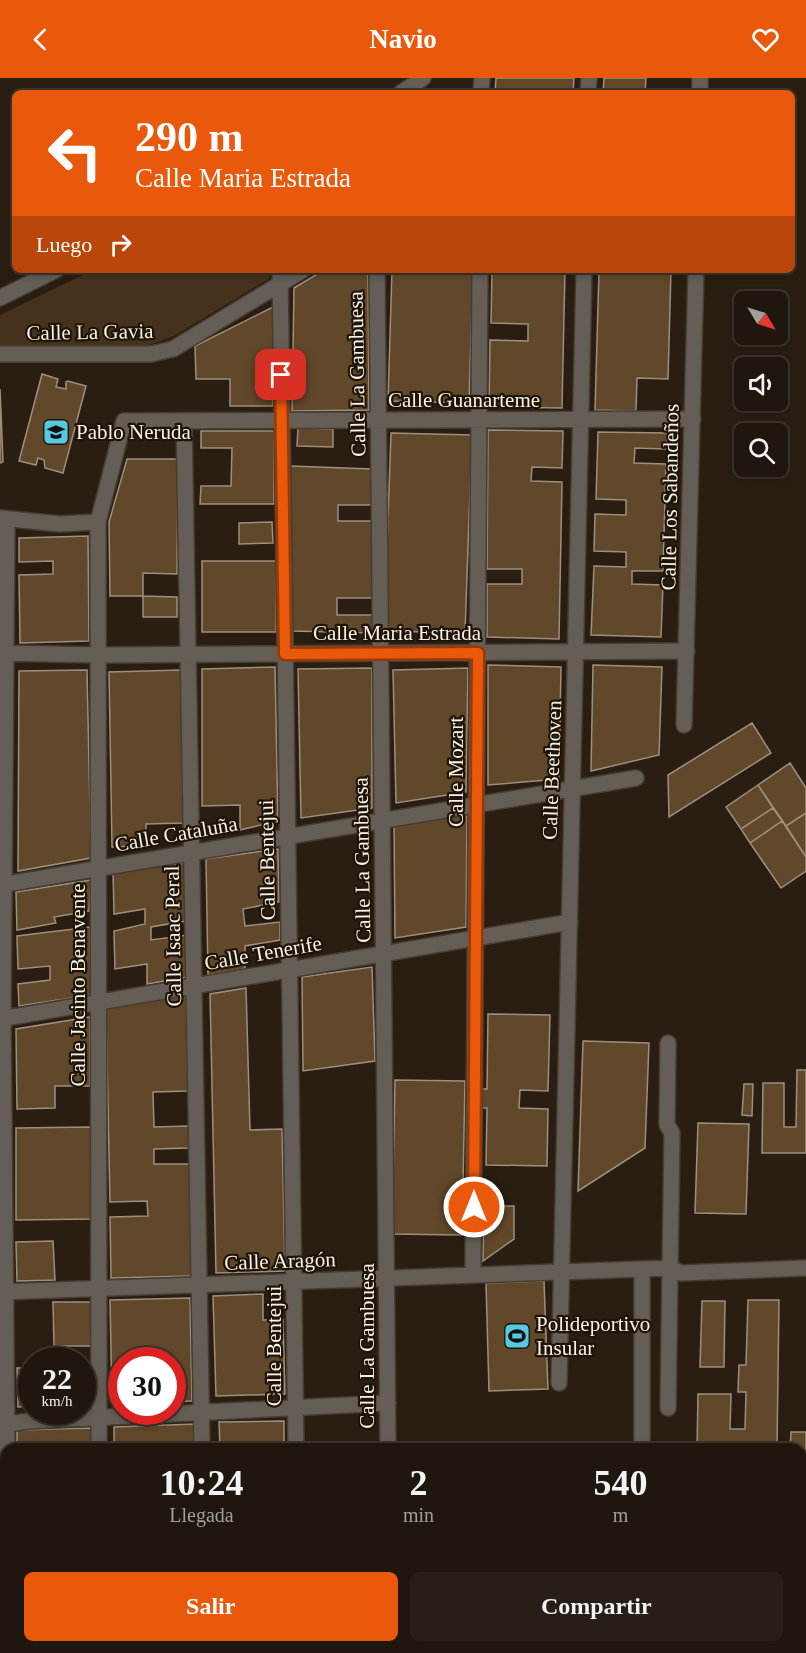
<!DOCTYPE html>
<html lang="es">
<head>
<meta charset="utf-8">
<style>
	:root { --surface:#1f160d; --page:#271f16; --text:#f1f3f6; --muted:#a19f9d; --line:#3c352e; --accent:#ea580c }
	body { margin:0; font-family:"Times New Roman",serif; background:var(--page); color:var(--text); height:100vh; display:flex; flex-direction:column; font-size:22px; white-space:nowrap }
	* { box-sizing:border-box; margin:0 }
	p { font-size:20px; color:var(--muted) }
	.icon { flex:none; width:33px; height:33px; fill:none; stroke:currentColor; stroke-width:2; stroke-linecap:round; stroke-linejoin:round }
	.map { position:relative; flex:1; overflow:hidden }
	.details { position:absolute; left:0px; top:1365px; width:807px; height:210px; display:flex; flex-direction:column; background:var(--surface); border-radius:18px 18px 0 0; box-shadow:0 3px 9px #0003,0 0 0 2px var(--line) }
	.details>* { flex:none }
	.banner { position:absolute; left:12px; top:12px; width:783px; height:183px; border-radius:9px; box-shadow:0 3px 9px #0003,0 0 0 2px var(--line); background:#ea580c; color:#fff; overflow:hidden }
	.needle { width:39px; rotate:128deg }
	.tools { position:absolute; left:734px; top:213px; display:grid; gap:12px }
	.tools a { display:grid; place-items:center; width:54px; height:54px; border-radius:9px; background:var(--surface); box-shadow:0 3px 9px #0003,0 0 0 2px var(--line); font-size:30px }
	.speed { position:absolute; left:18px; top:1269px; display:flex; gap:12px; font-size:30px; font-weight:700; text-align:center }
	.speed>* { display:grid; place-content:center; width:78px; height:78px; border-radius:50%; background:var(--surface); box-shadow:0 3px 9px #0003,0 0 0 2px var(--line); line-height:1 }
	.speed small { font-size:15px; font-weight:400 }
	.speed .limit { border:9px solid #d22; background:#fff; color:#111 }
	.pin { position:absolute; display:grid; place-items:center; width:51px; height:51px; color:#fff; margin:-26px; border-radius:12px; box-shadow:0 3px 9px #0006 }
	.me { position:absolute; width:66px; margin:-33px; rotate:0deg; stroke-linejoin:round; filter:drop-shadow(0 0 4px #0008) }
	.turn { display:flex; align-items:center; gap:21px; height:126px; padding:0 24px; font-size:27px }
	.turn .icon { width:78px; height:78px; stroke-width:2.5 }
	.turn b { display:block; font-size:42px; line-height:51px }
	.then { display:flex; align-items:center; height:57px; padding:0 24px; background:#0003; gap:12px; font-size:22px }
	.eta { display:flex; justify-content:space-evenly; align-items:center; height:102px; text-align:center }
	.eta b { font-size:36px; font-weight:600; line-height:42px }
	.cta { display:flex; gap:12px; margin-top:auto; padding:12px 24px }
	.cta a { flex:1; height:69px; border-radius:9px; background:var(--accent); color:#fff; font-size:24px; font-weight:600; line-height:69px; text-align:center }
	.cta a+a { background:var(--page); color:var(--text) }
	header { display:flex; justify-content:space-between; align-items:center; height:78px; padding:0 24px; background:var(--accent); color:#fff; font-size:27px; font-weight:600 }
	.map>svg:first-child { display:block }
	.green { fill:#46321c }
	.building { fill:#62482b; stroke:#9d8f80; stroke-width:1.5 }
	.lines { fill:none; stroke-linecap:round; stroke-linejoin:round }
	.minor-casing { stroke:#463c2f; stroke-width:18 }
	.tertiary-casing { stroke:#463c2f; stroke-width:18 }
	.minor { stroke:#645e57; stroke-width:15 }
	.tertiary { stroke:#645e57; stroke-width:15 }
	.route-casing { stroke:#983908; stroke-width:15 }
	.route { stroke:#ea580c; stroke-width:10 }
	.labels { text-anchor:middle; stroke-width:4.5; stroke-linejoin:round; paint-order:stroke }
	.street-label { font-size:21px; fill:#faf2e9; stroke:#1f1408 }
	.poi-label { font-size:21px; fill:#faf2e9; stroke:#1f1408; text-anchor:start }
</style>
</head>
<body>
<header><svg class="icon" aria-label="back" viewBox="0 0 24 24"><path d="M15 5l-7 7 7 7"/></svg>Navio<svg class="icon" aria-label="heart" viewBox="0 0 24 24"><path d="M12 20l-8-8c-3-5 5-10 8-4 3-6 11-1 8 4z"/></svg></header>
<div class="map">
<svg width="806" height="1575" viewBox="0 0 806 1575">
	<rect width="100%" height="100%" fill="#291e11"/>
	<path class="green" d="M93,192H270V200L174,258L144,269H0V237Z"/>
	<path class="building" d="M496,0H574L573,15H495Z
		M604,0H646L645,15H603Z
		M324,192H368L369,332L292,333L294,210Z
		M392,192H473L469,325L388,323Z
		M492,192H565L562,330L489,329L490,262L528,263V246L491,245Z
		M633,192H671L668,301L637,300L636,333L595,332L599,193L633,194Z
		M273,229V328H230V301H196L195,268Z
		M42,296L58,301L56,309L66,311V304L68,303L86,308L63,395L45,390L44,382L38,380L36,387L19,383Z
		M0,311L3,384L0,385Z
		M298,350L333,351V369L297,368Z
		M488,352L563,353L562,390L532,389L531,403L562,404L559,561L487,559V506H522V491H487Z
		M201,353H274V426H200L201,408H231L232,370H201Z
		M598,354L667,355V371L635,370L634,385L666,386L663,493H632V506L663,507L661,559L591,557L594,488L626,489V474L594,473L595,436L626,437V422L596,421Z
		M391,355L472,357L465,555L384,553Z
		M127,381H178L177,496L143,495V518H110L109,444Z
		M290,388L372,391V427H338V443H372L373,520H337V537H373L374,555L292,553Z
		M272,444L273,465L239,466V445Z
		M88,458L89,563L20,565L19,497L53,496V483L19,484V460Z
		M202,483H276V554H202Z
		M143,518L177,519V539H143Z
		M488,587L561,589L559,701L488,707Z
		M593,587L662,589L659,677L591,693Z
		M275,589L278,743L240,752V727L202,728V591Z
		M372,590V730L301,740L298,591Z
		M468,590L466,714L396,725L393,592Z
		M87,592L91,780L18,793L19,593Z
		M181,592L183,745L146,746V768L112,769L109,594Z
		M752,645L771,675L669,739L668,697Z
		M790,685L806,710V735L786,748L758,707Z
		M758,707L773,730L741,751L726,729Z
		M773,730L782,743L750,765L741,751Z
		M467,735L466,849L395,860L394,748Z
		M806,735V779L786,748Z
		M782,743L806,779V793L781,810L750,765Z
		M278,771L279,824L243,831L245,848L280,844V862L245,868V891L208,897L206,781Z
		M185,785L186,843L151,849V862L187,857L188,899L147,906V886L115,891L114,853L145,846V831L114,836L113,794Z
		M91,802L89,833L54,839L56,845L17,852L16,814Z
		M90,849L91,917L19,928L18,906L50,902V888L18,891L17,858Z
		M372,889L375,983L303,993L302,899Z
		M246,910L250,1052L282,1051L285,1193L216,1195L210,916Z
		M186,915L188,1013L153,1014L154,1049L189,1048V1070L154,1071V1086H190L192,1198L111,1200L110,1139L148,1138L147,1123L110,1124L106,931Z
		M488,936L550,937L548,1013L520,1012L519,1030L548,1031L547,1088L486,1087L487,1030H480V1011H487Z
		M90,939V1008H55V1030L17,1031L16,951Z
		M583,963L649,965L645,1070L578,1113Z
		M797,992H806V1075H762L763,1005H784V1049H796Z
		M395,1002L465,1003L462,1157L392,1156Z
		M744,1006H753L752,1038L742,1037Z
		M698,1045L749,1046L746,1136L695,1135Z
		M92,1049L93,1141L16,1142V1050Z
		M484,1128H514V1161L483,1183Z
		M53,1163L55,1202L17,1203L16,1164Z
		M544,1203L548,1311L489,1313L486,1205Z
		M263,1216V1242L283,1241L285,1316L216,1318L213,1218Z
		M190,1220L192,1323L172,1324V1282H122V1325H112L110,1222Z
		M748,1222H779L777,1371H697L698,1316H731L730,1351H745L746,1314H738L739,1287H746Z
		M702,1223H725L724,1289H700Z
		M53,1224H92L91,1268H54Z
		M82,1288H90L91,1326H82Z
		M17,1290H32V1328L18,1329Z
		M284,1343V1371H220L219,1344Z
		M195,1346V1371H114V1349Z
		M94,1350L93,1371H17V1352Z
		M791,1354H806V1440H801V1371H790Z
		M44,1569H94V1575H44Z
		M308,1569H376V1575H308Z"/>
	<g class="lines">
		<defs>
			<path id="minor" d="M481,15L482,0
				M588,15L589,0
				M280,192L296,1371
				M377,192L388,1371
				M0,276H151L173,271L303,192
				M184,343L202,1371
				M0,440L60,446L98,444
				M0,575L98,577L687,573
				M0,807L636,700
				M0,941L570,844
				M668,965L667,1047L672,1055L668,1330
				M473,1196L480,192
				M0,1214L670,1190L681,1195L806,1190
				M559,1305L584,192
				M0,1347L29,1343L388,1325
				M7,1371L3,941L7,441
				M99,1371L98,444L124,343L693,341
				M642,1371V1191
				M0,1521H6
				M102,1569L103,1575
				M207,1569V1575
				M390,1569V1575
				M672,1569V1575
				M6,1575V1569
				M298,1575V1569"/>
			<path id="tertiary" d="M401,15L423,0
				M700,15V0
				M0,220L56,192
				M684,647L696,192"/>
		</defs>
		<use href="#minor" class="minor-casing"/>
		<use href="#tertiary" class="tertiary-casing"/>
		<use href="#minor" class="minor"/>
		<use href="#tertiary" class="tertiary"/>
	</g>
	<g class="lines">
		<defs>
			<path id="route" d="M281,297L285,576L478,575L474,1129"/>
		</defs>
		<use href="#route" class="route-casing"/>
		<use href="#route" class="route"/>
	</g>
	<defs>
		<symbol id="school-square" viewBox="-11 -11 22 22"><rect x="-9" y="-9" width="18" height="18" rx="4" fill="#56c9e1" stroke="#1f1408"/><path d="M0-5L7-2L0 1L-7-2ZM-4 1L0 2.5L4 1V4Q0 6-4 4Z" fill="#111"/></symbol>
		<symbol id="stadium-square" viewBox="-11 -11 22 22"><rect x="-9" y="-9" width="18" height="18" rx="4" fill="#56c9e1" stroke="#1f1408"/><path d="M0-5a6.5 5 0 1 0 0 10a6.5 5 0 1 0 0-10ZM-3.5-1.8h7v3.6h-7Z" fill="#111"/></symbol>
	</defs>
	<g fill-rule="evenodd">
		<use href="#school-square" x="41" y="339" width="30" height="30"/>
		<use href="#stadium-square" x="502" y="1243" width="30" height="30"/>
	</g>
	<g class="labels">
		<g class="street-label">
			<text transform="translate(90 254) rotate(-1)" y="7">Calle La Gavia</text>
			<text transform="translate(357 296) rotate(-91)" y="7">Calle La Gambuesa</text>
			<text x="464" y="329">Calle Guanarteme</text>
			<text transform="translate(670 419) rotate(-89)" y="7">Calle Los Sabandeños</text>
			<text x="397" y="562">Calle Maria Estrada</text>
			<text transform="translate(552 692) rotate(-88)" y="7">Calle Beethoven</text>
			<text transform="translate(456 694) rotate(-90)" y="7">Calle Mozart</text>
			<text transform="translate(176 756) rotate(-10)" y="7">Calle Cataluña</text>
			<text transform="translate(267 782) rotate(-91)" y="7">Calle Bentejui</text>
			<text transform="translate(362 782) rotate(-91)" y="7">Calle La Gambuesa</text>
			<text transform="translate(173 858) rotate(-91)" y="7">Calle Isaac Peral</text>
			<text transform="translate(263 875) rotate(-10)" y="7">Calle Tenerife</text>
			<text transform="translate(78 907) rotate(-90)" y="7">Calle Jacinto Benavente</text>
			<text transform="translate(280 1183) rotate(-2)" y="7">Calle Aragón</text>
			<text transform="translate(274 1268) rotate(-90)" y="7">Calle Bentejui</text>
			<text transform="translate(367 1268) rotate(-90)" y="7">Calle La Gambuesa</text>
		</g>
		<g class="poi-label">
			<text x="76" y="361">Pablo Neruda</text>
			<text x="536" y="1253">Polideportivo<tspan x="536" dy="24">Insular</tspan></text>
		</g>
	</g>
</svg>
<div class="tools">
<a><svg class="needle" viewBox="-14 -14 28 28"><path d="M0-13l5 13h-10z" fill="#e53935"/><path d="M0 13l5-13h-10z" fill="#a19f9d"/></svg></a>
<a><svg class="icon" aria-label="sound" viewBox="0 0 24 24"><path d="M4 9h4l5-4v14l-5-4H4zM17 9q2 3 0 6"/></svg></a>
<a><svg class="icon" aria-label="search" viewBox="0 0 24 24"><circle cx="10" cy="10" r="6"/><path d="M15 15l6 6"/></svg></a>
</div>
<div class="speed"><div>22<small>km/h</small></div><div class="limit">30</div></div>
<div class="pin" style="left:281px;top:297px;background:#d93025"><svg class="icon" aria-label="arrive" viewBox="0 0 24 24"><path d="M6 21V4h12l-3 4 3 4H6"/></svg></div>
<svg class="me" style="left:474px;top:1129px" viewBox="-20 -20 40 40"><circle r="17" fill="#ea580c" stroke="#fff" stroke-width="3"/><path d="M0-11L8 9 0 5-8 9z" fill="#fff"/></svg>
<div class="banner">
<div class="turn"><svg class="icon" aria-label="left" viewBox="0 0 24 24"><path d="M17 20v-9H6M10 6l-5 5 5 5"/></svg><div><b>290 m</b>Calle Maria Estrada</div></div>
<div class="then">Luego<svg class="icon" aria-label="right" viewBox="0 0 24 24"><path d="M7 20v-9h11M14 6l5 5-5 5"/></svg></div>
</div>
<section class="details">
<div class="eta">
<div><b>10:24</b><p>Llegada</p></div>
<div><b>2</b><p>min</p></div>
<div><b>540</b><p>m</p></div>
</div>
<div class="cta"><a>Salir</a><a>Compartir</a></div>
</section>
</div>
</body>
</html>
